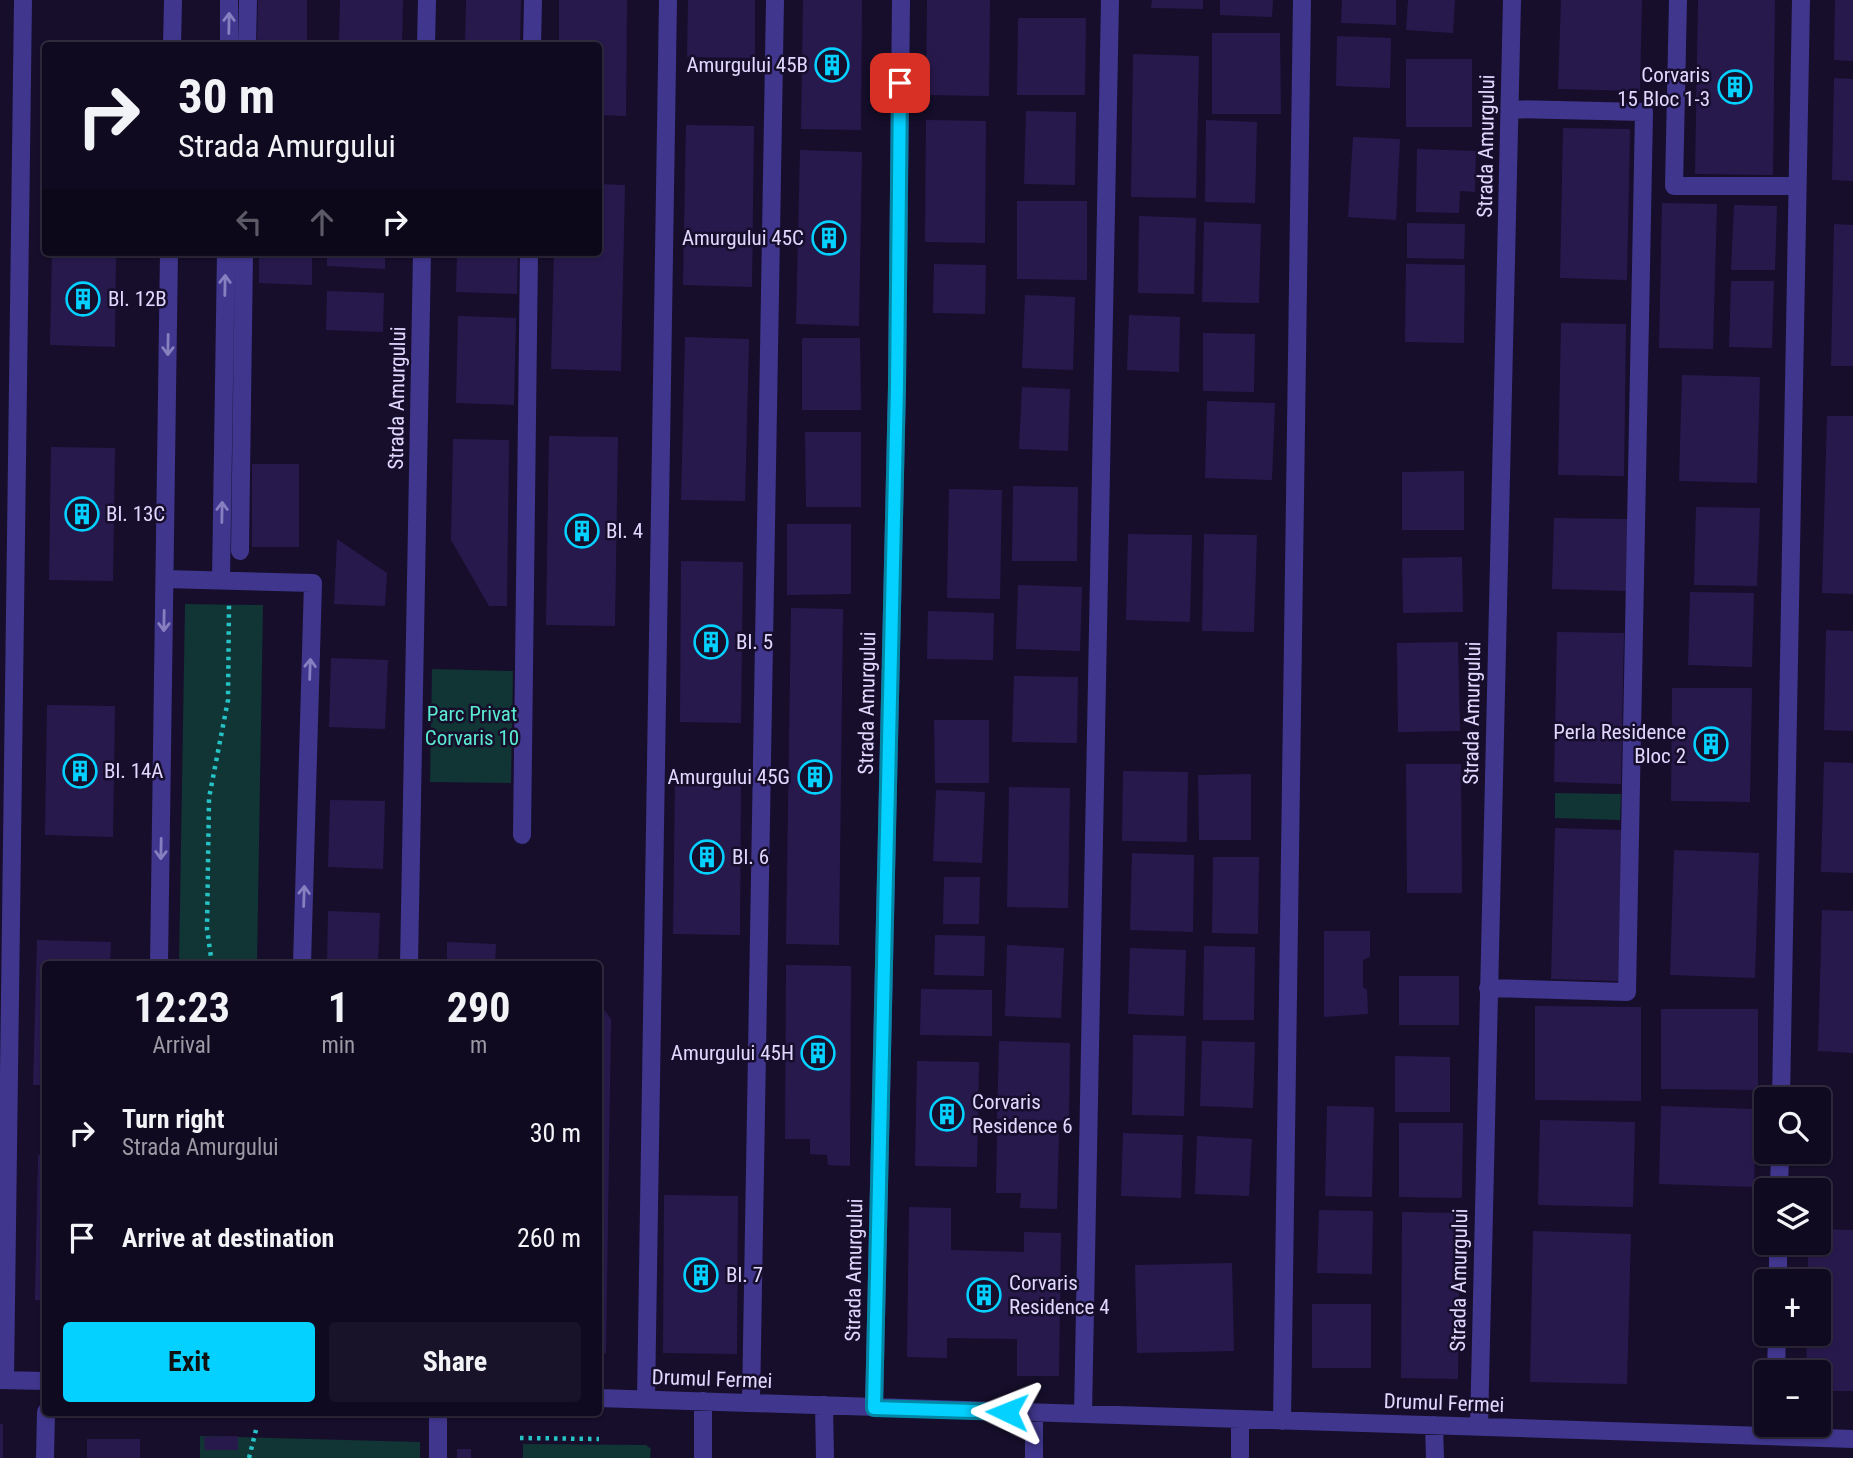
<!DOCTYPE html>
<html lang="en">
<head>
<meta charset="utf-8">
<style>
	:root { --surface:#100a20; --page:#191329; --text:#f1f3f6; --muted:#9c9aa5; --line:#302b3e; --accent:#04d1ff }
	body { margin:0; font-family:"Roboto Condensed",sans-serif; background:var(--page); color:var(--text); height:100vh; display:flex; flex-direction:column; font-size:26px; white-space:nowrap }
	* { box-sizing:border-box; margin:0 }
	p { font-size:23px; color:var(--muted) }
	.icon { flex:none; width:38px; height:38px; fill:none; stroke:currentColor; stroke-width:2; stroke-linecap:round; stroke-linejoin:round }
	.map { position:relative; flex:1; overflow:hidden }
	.side { position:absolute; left:42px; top:961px; width:560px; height:455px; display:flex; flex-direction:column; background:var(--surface); border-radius:7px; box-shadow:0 2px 5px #0004,0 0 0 2px var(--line) }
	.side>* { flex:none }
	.banner { position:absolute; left:42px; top:42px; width:560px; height:214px; border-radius:7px; box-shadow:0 2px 5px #0004,0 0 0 2px var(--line); background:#100a20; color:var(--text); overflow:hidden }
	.tools { position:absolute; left:1754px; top:1087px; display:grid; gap:14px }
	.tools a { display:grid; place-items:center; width:77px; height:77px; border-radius:7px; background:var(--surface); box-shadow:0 2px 5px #0004,0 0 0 2px var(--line); font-size:35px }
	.pin { position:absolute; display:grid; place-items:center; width:60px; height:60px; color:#fff; margin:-30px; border-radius:14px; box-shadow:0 4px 10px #0006 }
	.me { position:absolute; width:77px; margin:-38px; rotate:272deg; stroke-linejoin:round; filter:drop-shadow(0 0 5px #0008) }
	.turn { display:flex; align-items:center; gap:24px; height:147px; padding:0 21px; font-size:32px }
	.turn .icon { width:91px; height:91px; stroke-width:2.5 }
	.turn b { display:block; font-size:49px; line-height:60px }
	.lanes { display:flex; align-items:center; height:66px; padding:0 21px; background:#0003; justify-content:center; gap:35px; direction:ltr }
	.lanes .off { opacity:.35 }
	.eta { display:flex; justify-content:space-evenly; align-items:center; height:119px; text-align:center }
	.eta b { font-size:42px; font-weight:700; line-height:49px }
	.button { display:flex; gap:14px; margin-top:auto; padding:14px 21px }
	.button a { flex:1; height:80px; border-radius:7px; background:var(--accent); color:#111; font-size:28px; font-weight:700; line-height:80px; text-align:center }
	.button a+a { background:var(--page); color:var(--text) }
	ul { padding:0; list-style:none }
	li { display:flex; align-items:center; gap:21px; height:105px; padding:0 21px }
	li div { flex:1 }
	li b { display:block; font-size:26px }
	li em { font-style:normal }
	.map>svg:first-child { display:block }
	.green { fill:#113435 }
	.building { fill:#28194d }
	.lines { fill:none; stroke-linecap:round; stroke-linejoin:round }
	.path { stroke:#26c2c5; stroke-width:4.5; stroke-dasharray:3.5 5; stroke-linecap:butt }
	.minor { stroke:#40368d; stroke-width:18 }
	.oneway { stroke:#887fc0 }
	.route-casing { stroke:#0388a6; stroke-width:18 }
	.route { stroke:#04d1ff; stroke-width:12 }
	.labels { text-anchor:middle; stroke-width:5; stroke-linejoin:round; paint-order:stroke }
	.poi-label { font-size:21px; fill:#e0d8ff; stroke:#160e2b; text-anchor:start }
	.street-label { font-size:21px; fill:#e0d8ff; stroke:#160e2b }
	.park-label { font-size:21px; fill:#5aead1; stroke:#160e2b }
</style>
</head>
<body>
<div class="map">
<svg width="1853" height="1458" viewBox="0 0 1853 1458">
	<rect width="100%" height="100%" fill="#160e2b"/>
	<path class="green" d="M185,604L263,605L257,964H179Z
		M432,669L513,671L511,783L430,782Z
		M1555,793L1621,794L1620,820L1555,818Z
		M200,1436L420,1442V1458H200Z
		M523,1444L646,1445L651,1449L650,1458H523Z"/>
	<path class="building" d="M258,0H307V46H257Z
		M340,0H403L402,46H339Z
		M466,0H521L520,46H465Z
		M559,0H627L626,116L598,115V46H559Z
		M688,0H755V58L687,57Z
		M803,0H862L861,130L801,129Z
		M927,0H990L989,96L926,95Z
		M1152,0H1203V9L1151,8Z
		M1220,0H1273L1272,17L1220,15Z
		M1342,0H1396V25L1341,23Z
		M1408,0H1455L1453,33L1406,30Z
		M1561,0H1642L1640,91L1558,89Z
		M1698,0H1775L1773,175L1695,174Z
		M1835,0H1853V61L1834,60Z
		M1018,18H1086L1085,95H1017Z
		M1212,33H1280L1281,114H1212Z
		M1337,36L1391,38L1390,88L1336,86Z
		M1133,54L1199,56L1196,198L1131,197Z
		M1406,59H1472V127H1406Z
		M1834,78L1853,79V181L1832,180Z
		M1026,111L1076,112L1075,185L1024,184Z
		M926,120L986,121L985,243L925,242Z
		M1206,120L1257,122L1255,203L1205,202Z
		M686,125L754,126L752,287L683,285Z
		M1563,128L1630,129L1627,280L1560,278Z
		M1353,137L1400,139L1396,220L1348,217Z
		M1417,149L1476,151L1475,192L1460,191L1459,213L1416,212Z
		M800,150L862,152L859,326L796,324Z
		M598,184L625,185L621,371L551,369L554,252H598Z
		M1017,201H1087V280L1017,279Z
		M1662,203L1717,204L1713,349L1659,348Z
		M1734,205L1777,206L1775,270H1731Z
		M1139,216L1196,218L1194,294L1138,293Z
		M1204,222L1261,224L1259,303L1202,302Z
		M1407,223L1465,224L1464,259L1407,258Z
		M1834,224L1853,225V366H1831Z
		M52,252H116L115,347L50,345Z
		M259,252H312V285L259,283Z
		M327,252H385V269L327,266Z
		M457,252H518L517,294L456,292Z
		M934,264L986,265L985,314L933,313Z
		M1406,264L1465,265L1464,343L1405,342Z
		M1731,281H1774L1772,348L1729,347Z
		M327,291L384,293L383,332L326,330Z
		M1025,295L1075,297L1073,370L1022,368Z
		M1129,315L1180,317L1179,372L1127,370Z
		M458,316L516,318L514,405L456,403Z
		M1561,323L1626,324L1624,476L1558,475Z
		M1203,333L1255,334L1254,392L1203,391Z
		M685,337L749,339L745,501L681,500Z
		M802,338H860L861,410H802Z
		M1682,375L1760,377L1757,483L1679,481Z
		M1022,387L1070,389L1068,451L1019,449Z
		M1207,401L1275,403L1272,480L1205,478Z
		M1827,416H1853V594L1822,593Z
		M805,432H861V507H806Z
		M549,436L618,437L615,626L546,625Z
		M453,439L509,440L507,606H489L451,540Z
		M51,447L115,448L113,581L49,580Z
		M252,464H299V547H252Z
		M1464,471V530H1402V472Z
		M1013,486L1078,487L1077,561H1012Z
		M949,489L1002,490L1000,599L947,598Z
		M1696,507L1760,508L1757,586L1694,585Z
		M1554,518L1628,519L1627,591L1552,589Z
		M787,524H851V594L787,595Z
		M1128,534L1192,535L1190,622L1126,620Z
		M1204,534L1257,535L1254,632L1202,631Z
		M337,539L387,573L385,606L334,604Z
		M1462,557L1463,612L1403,613L1402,558Z
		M681,561L743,562L741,723L680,722Z
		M1018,585L1082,587L1080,651L1016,649Z
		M1690,592L1754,593L1752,667L1688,665Z
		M791,608L843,609L839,945L786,944Z
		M928,611L994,613L993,660L927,659Z
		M1826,630L1853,631V731L1824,730Z
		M1557,632L1624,633L1621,784L1554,782Z
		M1458,642L1460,731L1398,732L1397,643Z
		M331,658L388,660L385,729L329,727Z
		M1014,676L1078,677L1077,743L1012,742Z
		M1672,688H1752L1750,802L1671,801Z
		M47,705L115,706L113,837L45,835Z
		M934,720H989V783H935Z
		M1824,762L1853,763V873L1821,872Z
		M1406,764H1461L1462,893H1407Z
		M1123,771L1188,772L1187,842L1122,841Z
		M1251,774V840H1199L1198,775Z
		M675,778L741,779L740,935L673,934Z
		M1009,787L1070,788L1068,908L1007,907Z
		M936,790L985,792L982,863L933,861Z
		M330,800L385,801L383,869L328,867Z
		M1555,828L1622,830L1618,981L1551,979Z
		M1674,850L1759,853L1755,978L1670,975Z
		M1132,853L1194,855L1193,932L1130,930Z
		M1213,857H1259L1258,934L1212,933Z
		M944,877H980L979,924H943Z
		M1822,910L1853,911V1053L1818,1051Z
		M328,911L380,913L378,964H327Z
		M1324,931H1370V957L1363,960V987L1367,990L1368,1014L1324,1017Z
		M935,935L985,936L984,976L934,975Z
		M37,940L111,942L110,964H46V1085H33Z
		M447,942L496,944L495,964H447Z
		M1007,945L1064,948L1061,1018L1005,1016Z
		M1204,946L1255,947L1254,1020H1203Z
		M1130,948L1186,950L1184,1016L1128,1014Z
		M786,965L851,966L850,1166L828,1165L827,1155L810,1154V1139H785Z
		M1399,976H1459V1025H1399Z
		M921,989L992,990V1036L920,1035Z
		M598,1002L611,1019L606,1353H598Z
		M1535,1006L1641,1007V1101L1535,1100Z
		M1661,1009H1758V1090L1661,1089Z
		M1133,1035L1186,1036L1184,1116L1132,1115Z
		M999,1041L1070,1043L1069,1121L997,1119Z
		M1202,1041L1255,1042L1253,1108L1200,1106Z
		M1395,1056L1450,1057V1112H1395Z
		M917,1061L979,1062L977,1167L915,1166Z
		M1327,1106L1374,1107L1372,1197L1325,1196Z
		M1661,1106L1756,1109L1754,1187L1659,1184Z
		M1540,1120L1635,1122L1633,1207L1538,1205Z
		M1399,1123H1463L1462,1198L1399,1197Z
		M997,1130L1059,1132L1057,1209L1020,1208L1021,1193H996Z
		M1123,1133L1183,1135L1181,1198L1121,1196Z
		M1197,1136L1252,1139L1249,1196L1195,1194Z
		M38,1155H46V1301L35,1300Z
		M664,1195L738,1196L737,1354L663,1353Z
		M909,1207L951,1208V1250L1024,1252V1232L1061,1233L1059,1376H1017V1339L947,1338V1358L907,1357Z
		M1319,1210L1373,1211L1372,1274L1317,1273Z
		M1402,1212L1460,1213L1458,1379L1401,1378Z
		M1818,1229L1853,1230V1391H1818V1372H1806L1807,1334H1818V1281H1808V1242H1818Z
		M1533,1231L1631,1234L1627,1384L1530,1382Z
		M1232,1263L1234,1351L1137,1353L1135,1265Z
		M1312,1304H1371V1368H1312Z
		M0,1424H3V1458H0Z
		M238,1436V1450H205L204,1437Z
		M87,1439H140V1458H87Z
		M457,1449H471V1458H457Z"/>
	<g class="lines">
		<path class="path" d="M212,964L207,929L209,798L228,700L229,605
			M520,1438L599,1439
			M249,1458L256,1430"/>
		<path class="minor" d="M1678,0L1674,186H1797
			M172,46L173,0
			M229,46V0
			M247,46L248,0
			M426,46L427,0
			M532,46L533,0
			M240,551L244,252
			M165,579L313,583L302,964
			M221,580L226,252
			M522,835L529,252
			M159,964L169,252
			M409,964L422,252
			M1488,988L1627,992L1644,112L1509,109
			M1781,1099L1801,0
			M1779,1190L1780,1152
			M1778,1281V1242
			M1776,1372L1777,1334
			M0,1380L46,1381
			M5,1380L23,0
			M598,1398L1853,1439
			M646,1399L668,0
			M751,1403L775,0
			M824,1405L825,1458
			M874,1408L897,386L901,0
			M1034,1413V1458
			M1083,1414L1110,0
			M1240,1419V1458
			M1282,1421L1302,0
			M1434,1425L1435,1458
			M1479,1427L1512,0
			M45,1458L46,1412
			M438,1458V1412
			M703,1458V1401"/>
	</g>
	<defs><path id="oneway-shaft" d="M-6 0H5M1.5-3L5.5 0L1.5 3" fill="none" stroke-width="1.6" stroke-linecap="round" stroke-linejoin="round" transform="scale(1.75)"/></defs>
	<g class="oneway">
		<use href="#oneway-shaft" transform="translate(229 23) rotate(-89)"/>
		<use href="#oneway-shaft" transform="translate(225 285) rotate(-89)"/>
		<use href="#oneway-shaft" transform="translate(168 345) rotate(91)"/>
		<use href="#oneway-shaft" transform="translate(222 512) rotate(-89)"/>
		<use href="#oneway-shaft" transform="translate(164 621) rotate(91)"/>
		<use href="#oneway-shaft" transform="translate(310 669) rotate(-88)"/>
		<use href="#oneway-shaft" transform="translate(161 849) rotate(91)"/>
		<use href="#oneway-shaft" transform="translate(304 896) rotate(-88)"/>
	</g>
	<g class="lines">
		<defs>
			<path id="route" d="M900,83L897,386L874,1408L1007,1412"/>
		</defs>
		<use href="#route" class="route-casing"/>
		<use href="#route" class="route"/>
	</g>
	<defs>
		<symbol id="building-ring" viewBox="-11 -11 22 22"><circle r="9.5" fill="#160e2b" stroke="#04d1ff" stroke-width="1.5"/><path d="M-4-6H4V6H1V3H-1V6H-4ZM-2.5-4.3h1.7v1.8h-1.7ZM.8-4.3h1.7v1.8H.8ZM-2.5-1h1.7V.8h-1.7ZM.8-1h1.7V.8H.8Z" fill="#04d1ff"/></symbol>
	</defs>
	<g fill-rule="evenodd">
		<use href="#building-ring" x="813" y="46" width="38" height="38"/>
		<use href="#building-ring" x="1716" y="68" width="38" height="38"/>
		<use href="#building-ring" x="810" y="219" width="38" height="38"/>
		<use href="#building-ring" x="64" y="280" width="38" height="38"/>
		<use href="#building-ring" x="63" y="495" width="38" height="38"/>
		<use href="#building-ring" x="563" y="512" width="38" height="38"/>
		<use href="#building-ring" x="692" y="623" width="38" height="38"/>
		<use href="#building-ring" x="1692" y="725" width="38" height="38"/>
		<use href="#building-ring" x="61" y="752" width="38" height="38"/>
		<use href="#building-ring" x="796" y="758" width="38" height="38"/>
		<use href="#building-ring" x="688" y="838" width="38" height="38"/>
		<use href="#building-ring" x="799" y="1034" width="38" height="38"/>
		<use href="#building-ring" x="928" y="1095" width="38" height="38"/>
		<use href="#building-ring" x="682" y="1256" width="38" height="38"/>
		<use href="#building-ring" x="965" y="1276" width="38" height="38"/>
	</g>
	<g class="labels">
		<g class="poi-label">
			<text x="808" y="72" text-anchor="end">Amurgului 45B</text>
			<text x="1710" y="82" text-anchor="end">Corvaris<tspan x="1710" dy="24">15 Bloc 1-3</tspan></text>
			<text x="804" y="245" text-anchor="end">Amurgului 45C</text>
			<text x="108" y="306">Bl. 12B</text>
			<text x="106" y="521">Bl. 13C</text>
			<text x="606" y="538">Bl. 4</text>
			<text x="736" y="649">Bl. 5</text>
			<text x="1686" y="739" text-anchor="end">Perla Residence<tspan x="1686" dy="24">Bloc 2</tspan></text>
			<text x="104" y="778">Bl. 14A</text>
			<text x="790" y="784" text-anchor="end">Amurgului 45G</text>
			<text x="732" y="864">Bl. 6</text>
			<text x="794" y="1060" text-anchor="end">Amurgului 45H</text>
			<text x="972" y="1109">Corvaris<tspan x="972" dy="24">Residence 6</tspan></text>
			<text x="726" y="1282">Bl. 7</text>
			<text x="1009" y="1290">Corvaris<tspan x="1009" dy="24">Residence 4</tspan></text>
		</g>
		<g class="street-label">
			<text transform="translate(1486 146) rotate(-89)" y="7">Strada Amurgului</text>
			<text transform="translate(397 398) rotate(-89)" y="7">Strada Amurgului</text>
			<text transform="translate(867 703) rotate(-89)" y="7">Strada Amurgului</text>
			<text transform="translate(1472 713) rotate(-89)" y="7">Strada Amurgului</text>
			<text transform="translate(854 1270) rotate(-89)" y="7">Strada Amurgului</text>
			<text transform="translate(1459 1280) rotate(-89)" y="7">Strada Amurgului</text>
			<text transform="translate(712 1379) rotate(2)" y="7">Drumul Fermei</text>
			<text transform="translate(1444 1403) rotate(2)" y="7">Drumul Fermei</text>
		</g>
		<g class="park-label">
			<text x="472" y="721">Parc Privat<tspan x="472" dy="24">Corvaris 10</tspan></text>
		</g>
	</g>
</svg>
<div class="tools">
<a><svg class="icon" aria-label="search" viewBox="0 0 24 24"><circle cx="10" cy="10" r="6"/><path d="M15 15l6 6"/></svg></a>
<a><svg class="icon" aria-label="layers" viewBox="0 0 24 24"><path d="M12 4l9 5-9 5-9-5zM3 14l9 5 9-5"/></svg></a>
<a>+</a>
<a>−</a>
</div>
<div class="pin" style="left:900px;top:83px;background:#d93025"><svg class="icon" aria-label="arrive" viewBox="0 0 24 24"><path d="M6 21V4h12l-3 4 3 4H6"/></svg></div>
<svg class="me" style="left:1007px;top:1412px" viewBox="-20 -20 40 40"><path d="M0-17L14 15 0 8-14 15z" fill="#04d1ff" stroke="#fff" stroke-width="4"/></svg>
<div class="banner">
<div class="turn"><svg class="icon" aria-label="right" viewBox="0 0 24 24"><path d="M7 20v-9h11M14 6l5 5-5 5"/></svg><div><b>30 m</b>Strada Amurgului</div></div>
<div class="lanes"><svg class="icon off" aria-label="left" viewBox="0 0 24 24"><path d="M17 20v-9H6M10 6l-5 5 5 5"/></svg><svg class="icon off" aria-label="ahead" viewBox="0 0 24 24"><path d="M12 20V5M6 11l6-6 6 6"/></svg><svg class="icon" aria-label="right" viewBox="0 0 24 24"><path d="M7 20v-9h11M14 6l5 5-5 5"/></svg></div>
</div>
<section class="side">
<div class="eta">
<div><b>12:23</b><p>Arrival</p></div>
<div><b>1</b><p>min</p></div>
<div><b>290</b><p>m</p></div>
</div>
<ul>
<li><svg class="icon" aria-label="right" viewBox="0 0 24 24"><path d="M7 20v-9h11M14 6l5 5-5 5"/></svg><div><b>Turn right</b><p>Strada Amurgului</p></div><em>30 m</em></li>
<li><svg class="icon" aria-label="arrive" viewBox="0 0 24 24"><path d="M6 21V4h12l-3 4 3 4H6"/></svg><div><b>Arrive at destination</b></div><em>260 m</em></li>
</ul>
<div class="button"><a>Exit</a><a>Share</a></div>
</section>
</div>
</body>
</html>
